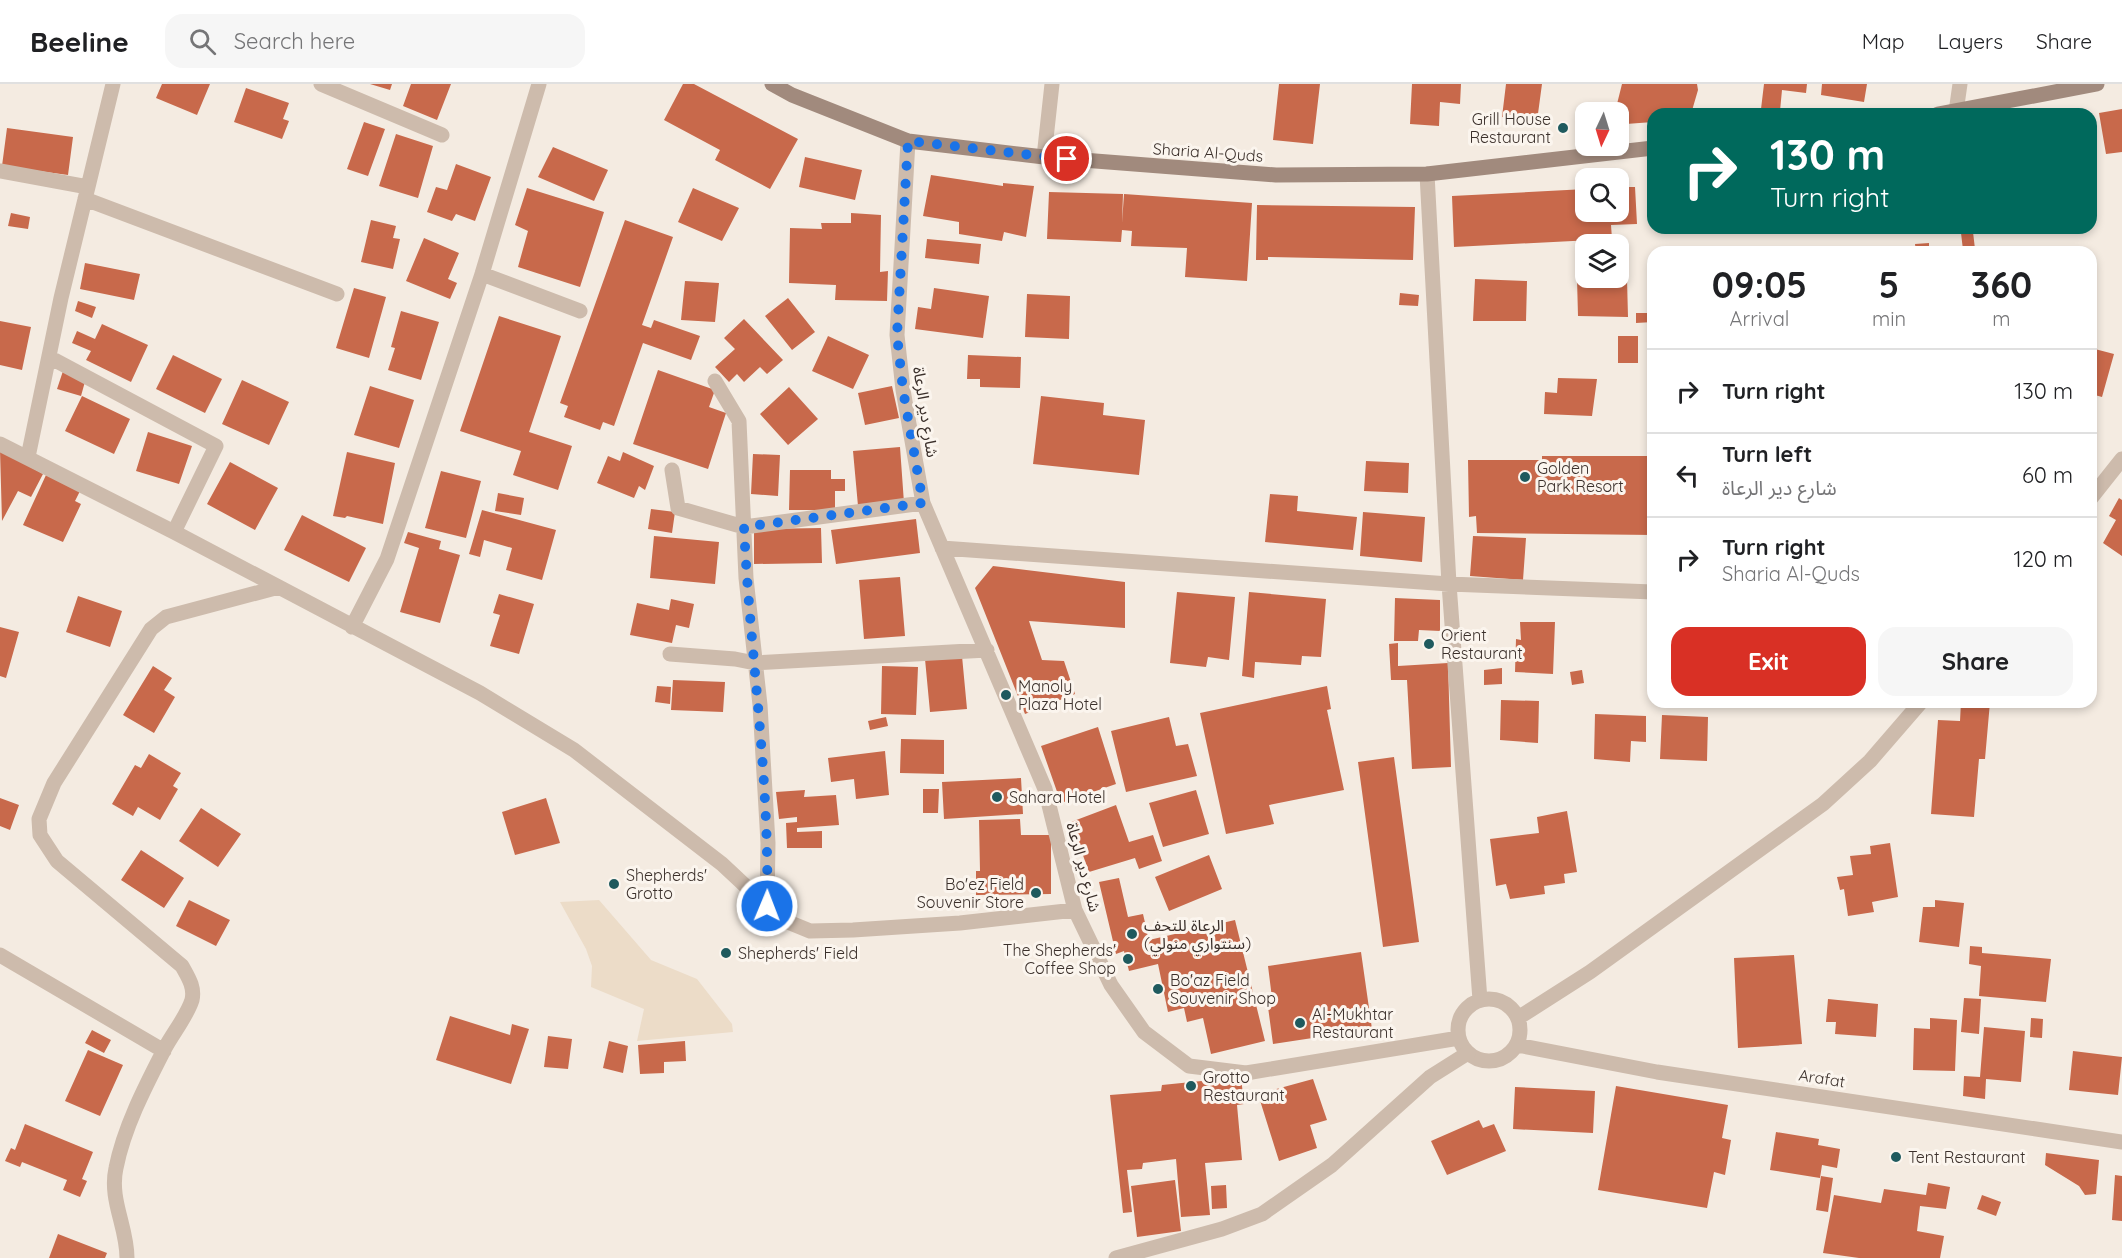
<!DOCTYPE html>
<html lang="en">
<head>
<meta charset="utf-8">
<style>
	:root { --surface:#fff; --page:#f6f6f6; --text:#202124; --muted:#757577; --line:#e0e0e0; --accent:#d93025 }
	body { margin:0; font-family:Quicksand,"Noto Sans Arabic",sans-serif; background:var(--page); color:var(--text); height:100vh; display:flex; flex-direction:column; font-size:22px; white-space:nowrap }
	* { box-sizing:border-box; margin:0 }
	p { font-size:20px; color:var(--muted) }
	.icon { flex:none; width:33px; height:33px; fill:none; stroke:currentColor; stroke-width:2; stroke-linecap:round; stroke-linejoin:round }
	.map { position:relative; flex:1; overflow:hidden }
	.sheet { position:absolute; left:1647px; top:162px; width:450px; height:462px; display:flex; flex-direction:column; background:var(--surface); border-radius:18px; box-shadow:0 3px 9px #0003 }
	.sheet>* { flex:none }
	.top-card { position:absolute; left:1647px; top:24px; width:450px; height:126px; border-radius:18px; box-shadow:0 3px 9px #0003; background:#00695c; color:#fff; overflow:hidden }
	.needle { width:39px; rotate:184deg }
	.buttons { position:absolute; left:1575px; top:18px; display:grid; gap:12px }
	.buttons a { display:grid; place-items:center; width:54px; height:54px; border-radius:12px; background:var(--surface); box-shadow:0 3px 9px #0003; font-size:30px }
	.pin { position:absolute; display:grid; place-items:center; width:51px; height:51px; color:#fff; margin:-26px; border:3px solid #fff; border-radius:50%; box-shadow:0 2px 6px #0007 }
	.me { position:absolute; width:66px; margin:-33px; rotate:1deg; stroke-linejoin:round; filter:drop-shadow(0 0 4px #0008) }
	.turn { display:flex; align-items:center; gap:21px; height:126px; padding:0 24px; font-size:27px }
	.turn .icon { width:78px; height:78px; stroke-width:2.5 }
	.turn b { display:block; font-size:42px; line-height:51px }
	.eta { display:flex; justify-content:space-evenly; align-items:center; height:102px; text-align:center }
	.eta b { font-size:36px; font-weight:700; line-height:42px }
	.action { display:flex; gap:12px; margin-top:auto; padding:12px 24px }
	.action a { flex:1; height:69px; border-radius:18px; background:var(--accent); color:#fff; font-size:24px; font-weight:700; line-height:69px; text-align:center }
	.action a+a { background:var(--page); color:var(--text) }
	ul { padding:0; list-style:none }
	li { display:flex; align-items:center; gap:18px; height:84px; padding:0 24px; border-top:2px solid var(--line) }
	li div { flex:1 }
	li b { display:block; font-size:22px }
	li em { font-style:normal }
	header { display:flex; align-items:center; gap:36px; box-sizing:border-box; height:84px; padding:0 30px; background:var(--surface); border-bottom:2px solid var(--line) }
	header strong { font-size:28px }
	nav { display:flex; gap:33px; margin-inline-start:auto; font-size:21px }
	.search { width:420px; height:54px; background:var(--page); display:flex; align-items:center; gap:15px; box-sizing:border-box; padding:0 21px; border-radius:18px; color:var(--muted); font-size:22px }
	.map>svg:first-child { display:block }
	.plaza { fill:#ecdcc8 }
	.building { fill:#c8694b }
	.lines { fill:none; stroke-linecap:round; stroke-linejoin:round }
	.minor { stroke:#cdbbac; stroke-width:15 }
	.tertiary { stroke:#cdbbac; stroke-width:15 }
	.secondary { stroke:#a18a7d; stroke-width:15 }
	.route { stroke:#1a73e8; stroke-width:10; stroke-dasharray:0 18 }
	.poi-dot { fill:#1f5a5e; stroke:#fbf5ee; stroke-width:2 }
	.labels { text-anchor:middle; stroke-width:6; stroke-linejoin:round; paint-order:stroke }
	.poi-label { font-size:16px; fill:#3b302b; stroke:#fbf5ee; text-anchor:start }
	.street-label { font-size:16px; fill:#3b302b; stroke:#fbf5ee }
</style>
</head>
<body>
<header>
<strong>Beeline</strong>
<div class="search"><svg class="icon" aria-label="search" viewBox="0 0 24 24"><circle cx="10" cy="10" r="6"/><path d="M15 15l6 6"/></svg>Search here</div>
<nav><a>Map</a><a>Layers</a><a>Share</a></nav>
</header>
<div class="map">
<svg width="2122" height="1174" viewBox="0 0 2122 1174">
	<rect width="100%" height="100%" fill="#f4ebe1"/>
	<path class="plaza" d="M599,816L651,876L697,895L732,940L733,948L637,957L644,925L591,903L592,882L586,865L560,818Z"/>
	<path class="building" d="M162,0H210L197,31L156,14Z
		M370,0H392L390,6Z
		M411,0H451L437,36L403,22Z
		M683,0H694L798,55L770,105L715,76L720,66L664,36Z
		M1279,0H1320L1313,60L1273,56Z
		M1412,0H1461L1460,20L1440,18L1439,42L1410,40Z
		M1506,0H1542L1537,37L1502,33Z
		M1622,0H1697L1698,6L1691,30H1653V38L1626,40L1618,39V28H1615Z
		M1764,0H1807L1806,9L1782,6L1780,27L1761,25Z
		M1822,0H1867L1864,18L1821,11Z
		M246,4L289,19L283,35L289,37L282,55L234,38Z
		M2122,25V68L2106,70L2099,29Z
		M364,38L385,45L368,92L347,85Z
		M7,44L73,53L68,91L2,82Z
		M396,50L433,62L418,114L379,102Z
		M553,63L608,86L594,117L538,93Z
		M805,73L862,86L855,116L799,103Z
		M456,80L491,93L475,137L456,130L452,137L427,128L436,103L447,106Z
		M931,91L1003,102V99L1034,102L1026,153L1004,148L1002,157L959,150V138L923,132Z
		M1618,103H1635L1637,140L1611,141L1612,155L1454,163L1452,112L1586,105V128H1618Z
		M527,104L604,128L580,203L518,183L528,147L515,141Z
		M693,104L739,124L722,157L678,138Z
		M1049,108L1123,110L1122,139L1124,110L1252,119L1247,197L1185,193L1187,164L1131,162L1132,147L1122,146L1121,158L1047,155Z
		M1257,121L1415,123L1413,176L1268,173V176H1256Z
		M11,129L30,133L28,145L8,142Z
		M851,129L881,131L880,188L888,187L887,217L835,216L836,201L789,199L790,144L822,145L821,139H851Z
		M371,136L396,142L393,154L400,155L393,185L361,178Z
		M625,136L673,153L642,241L651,244L654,236L700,252L691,276L643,259L614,342L603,338L600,346L564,333L568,322L560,319Z
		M1973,148L1975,165L1963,166L1961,149Z
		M424,154L459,169L448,195L457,199L450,215L406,197Z
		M927,155L981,160L979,180L925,174Z
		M1929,159V168H1916L1915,160Z
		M85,179L140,190L134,216L80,205Z
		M1475,195L1527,197L1526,237H1473Z
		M1577,195H1627L1628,233L1578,232Z
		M685,197L719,199L715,238L681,236Z
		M354,204L386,213L369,274L336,264Z
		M934,204L989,212L983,254L915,245L918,223L931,225Z
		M1400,209L1419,211L1418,222L1399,221Z
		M1027,210L1070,212L1069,255L1025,253Z
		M788,214L815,248L792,266L765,232Z
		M78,217L96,223L92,234L75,227Z
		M401,227L439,238L421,296L388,286L395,264L391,263Z
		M1636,229H1653V238L1636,239Z
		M499,232L561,252L529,348L572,362L558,406L513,391L521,367L460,347Z
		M744,235L783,276L767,290L760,283L744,298L737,290L729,298L715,283L735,265L724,254Z
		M0,237L31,243L22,286L0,281Z
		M102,240L148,261L131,298L86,276L91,267L72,259L77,247L95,255Z
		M828,252L869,271L853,305L812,287Z
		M1618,252H1638V279H1618Z
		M2091,264L2114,270L2102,313L2091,310Z
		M173,271L222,295L205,329L156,305Z
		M968,271L1021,273L1020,304L980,303V295H967Z
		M658,286L715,306L709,323L726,329L708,385L633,360Z
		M63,287L86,294L81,312L57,305Z
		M1558,294L1597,295L1592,332L1544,330L1545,308L1557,309Z
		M242,296L289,318L269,361L222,340Z
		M370,302L414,316L399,364L354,351Z
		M892,302L899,334L865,341L858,309Z
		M789,303L818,335L788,361L760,330Z
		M82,312L130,335L114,370L65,347Z
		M1041,312L1104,319L1103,331L1145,336L1139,391L1033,380Z
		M148,348L192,362L179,400L136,387Z
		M900,363L904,419L858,422L853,367Z
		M0,366L43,390L31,413L18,407L2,437Z
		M347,368L395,379L383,440L347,432L345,434L333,432Z
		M623,368L654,382L645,406L639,402L634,414L597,399L608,372L620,377Z
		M753,370L780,371L778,412L751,410Z
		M1542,372H1653V451L1477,449L1476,432L1469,433L1468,376H1542Z
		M2091,372H2095L2093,402H2091Z
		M1366,377L1409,379L1408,409L1364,407Z
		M230,378L278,404L255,446L207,420Z
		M790,386H831V395H845V407H835V426H789Z
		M441,387L481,397L466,454L425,444Z
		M46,391L80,407L75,417L81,420L63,458L23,441Z
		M498,409L524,414L521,431L495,427Z
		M1270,410L1298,412L1297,427L1357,433L1353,466L1265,458Z
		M2119,414L2122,416V472L2103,459L2116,436L2109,432Z
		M651,425L675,428L672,449L648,445Z
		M482,426L556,446L542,496L506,486L512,464L484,456L480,473L469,470Z
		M1363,428L1425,433L1422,478L1360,472Z
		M302,431L366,464L349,498L284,466Z
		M916,435L920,469L836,480L831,446Z
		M821,444L822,479L754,480V445Z
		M408,448L441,457L439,465L460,471L440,539L400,528L419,464L404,459Z
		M654,452L719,458L715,500L650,494Z
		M1473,452L1526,454L1523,496L1470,492Z
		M993,482L1125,498V544L1029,537L1042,576L1064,577L1075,610L1025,630L975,504Z
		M900,493L905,552L864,555L859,496Z
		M1177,508L1235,513L1229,576L1208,573L1206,583L1170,579Z
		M1249,508L1326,515L1321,573L1302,572L1301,581L1255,578L1254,594L1242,592Z
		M499,510L534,520L519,570L490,562L500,531L493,529Z
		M78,512L122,527L110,563L66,548Z
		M1395,514L1440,516V547L1419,546L1418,557H1394Z
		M671,515L694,520L689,544L676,541L672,559L630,551L637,519L669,526Z
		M1520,538H1555L1553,590L1515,588L1516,555L1521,556Z
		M0,543L19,548L6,594L0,592Z
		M1398,559V582L1448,579L1451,683L1412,685L1407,596H1391L1389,560Z
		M962,572L967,625L930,628L925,575Z
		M153,582L172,594L164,606L175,613L154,649L123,631Z
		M882,582L918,583L916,631L881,630Z
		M1502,584V600L1484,601V586Z
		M1582,586L1584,599L1572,601L1570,588Z
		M673,596L725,598L723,628L671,626Z
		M657,602L671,603L670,620L655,618Z
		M1327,602L1331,625L1327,626L1344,706L1269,721L1274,740L1226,750L1200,629Z
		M1501,616L1539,617L1538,659L1500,656Z
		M1961,618H1990L1985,675H1979L1974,733L1931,730L1938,636L1960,637Z
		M1595,630L1646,632V658L1631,657L1630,678L1594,675Z
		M1662,631L1708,633L1707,677L1660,675Z
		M886,633L888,642L870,646L868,637Z
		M1169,633L1176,662L1188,660L1197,692L1126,708L1111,647Z
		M1098,643L1116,700L1061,719L1041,662Z
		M901,655L944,656V690L900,689Z
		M885,667L889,711L856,715L854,695L831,698L828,674Z
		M149,670L181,689L173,702L178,705L160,736L138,723L133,732L112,720L135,681L141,684Z
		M1394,673L1419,858L1383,863L1358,678Z
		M1021,694L1023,730L944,735L942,698Z
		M923,705H939L938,729H923Z
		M805,706L804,713L836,711L839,741L797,744V748L822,747V764H787L786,739L797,738V733L779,735L776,708Z
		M1196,706L1209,750L1163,763L1149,719Z
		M0,714L19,721L10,746L0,742Z
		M546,714L560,759L515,771L502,728Z
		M1116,721L1129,758L1153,751L1162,777L1139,785L1135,774L1089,788L1071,738Z
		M201,724L241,750L218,783L179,757Z
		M1567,727L1577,788L1564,790L1565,799L1544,802L1545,810L1510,815L1506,800L1496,802L1490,755L1539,749L1537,733Z
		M1020,735L1021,751H1051V810L976,811V787H980L979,736Z
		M1890,759L1898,813L1872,818L1874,828L1848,832L1844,805L1840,806L1837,793L1853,791L1850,772L1871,770L1870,762Z
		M141,766L184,794L164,824L121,796Z
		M1209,771L1222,805L1169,827L1155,793Z
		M1119,794L1128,833L1143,830L1149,856L1235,836L1265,957L1211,970L1203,934L1187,938L1184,924L1168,928L1158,880L1129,887L1124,867L1116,870L1099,798Z
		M189,816L230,836L216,862L176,842Z
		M1935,816L1964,819L1959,863L1919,858L1923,823H1935Z
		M1970,862L1982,863V869L2051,875L2046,918L1979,912L1981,882L1969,880Z
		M1361,868L1372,945L1273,960L1268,923L1273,922L1268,882Z
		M1794,871L1802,960L1738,964L1734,874Z
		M1964,914L1981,915L1979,950L1961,948Z
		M1828,915L1878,920L1876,953L1835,950L1836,938H1826Z
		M450,932L510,951L512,940L529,945L511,1000L436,976Z
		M1930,934L1957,936L1955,987L1913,986L1914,944L1930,945Z
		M2031,934L2043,935L2042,954L2030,953Z
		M1984,943L2025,947L2021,998L1986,995L1985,1015L1963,1012L1964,992L1980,993Z
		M92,946L111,956L104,969L85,959Z
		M548,952L572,955L568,985L544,983Z
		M609,957L628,962L623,989L603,984Z
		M685,957L686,977L664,978V989L640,990L638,961Z
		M88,966L123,981L100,1032L65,1017Z
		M2073,967L2122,973L2118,1011L2069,1006Z
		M1241,993L1244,1020L1237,1021L1242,1076L1205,1079L1210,1131L1181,1133L1176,1075L1143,1079L1142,1085L1127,1086L1132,1128L1123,1129L1110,1011L1161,1007L1162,1001Z
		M1313,995L1327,1036L1310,1041L1317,1064L1279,1077L1258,1010Z
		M1616,1002L1728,1021L1722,1054L1731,1056L1725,1091L1714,1088L1707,1124L1598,1106Z
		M1515,1003L1595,1007L1593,1049L1513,1045Z
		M1479,1036L1483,1044L1494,1040L1506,1067L1447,1091L1431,1057Z
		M25,1040L93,1068L82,1095L87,1097L80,1113L63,1106L67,1096L22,1078L20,1083L5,1077L11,1064L15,1066Z
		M1776,1048L1819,1055L1818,1061L1840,1065L1837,1084L1822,1081L1820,1094L1770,1086Z
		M2046,1069L2099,1076L2096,1110L2085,1111L2079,1102L2045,1081Z
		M2115,1091L2122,1092V1137L2112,1136Z
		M1821,1092L1833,1094L1828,1128L1816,1126Z
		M1175,1096L1181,1147L1137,1153L1131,1102Z
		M1928,1099L1950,1103L1946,1125L1920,1122L1917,1147L1944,1152L1940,1174H1859L1823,1169L1834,1111L1881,1119L1884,1105L1926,1111Z
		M1226,1101L1227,1124L1212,1125L1211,1102Z
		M1982,1111L2001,1118L1996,1132L1977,1125Z
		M58,1150L107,1169L105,1174H49Z"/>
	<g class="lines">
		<path class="minor" d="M321,0L442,51
			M1956,28L1960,0
			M908,57L897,251L903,306L923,419L1045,705L1075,826L1111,901L1144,948L1189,982L1246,989L1459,954
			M1044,73L1052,0
			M0,87L88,103
			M1427,90L1449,500L1480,916
			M85,115L337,210
			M482,190L580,227
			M49,273L216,362L174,448
			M715,297L739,337L746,494L760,621L768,759L767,822
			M0,360L174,448L480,609L574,666L722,780L767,822L788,838L810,847L853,846L960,839L1075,826
			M28,373L61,214L113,0
			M672,386L678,424L744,443L923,419
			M2091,414L2122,375
			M942,464L1449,500L1653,508
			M352,543L387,475L482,190L539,0
			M670,570L735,575L755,579L987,566
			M0,871L164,967
			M1458 946a31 31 0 1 1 62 0a31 31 0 1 1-62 0Z
			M1518,934L1590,888L1823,720L1870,677L1921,618
			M1517,961L1657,988L2122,1058
			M127,1174C127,1142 109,1116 116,1084C124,1043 146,1001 165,964C173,949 187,932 192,916C195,903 188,893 182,882L57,777L40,751L39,735L54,699L151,545L166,533L279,503"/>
		<path class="tertiary" d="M1116,1174L1222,1145L1262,1130L1332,1081L1430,993L1468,969"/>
		<path class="secondary" d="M772,0L792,11L908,57L1044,73L1276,91L1427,90L1653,64
			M1938,30L2097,0"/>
	</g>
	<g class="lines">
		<path class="route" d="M767,822C770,695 750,570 744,443L923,419L903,306L897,251L908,57L1067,75"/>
	</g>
	<g class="poi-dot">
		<circle cx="1563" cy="44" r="6"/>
		<circle cx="1525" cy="393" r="6"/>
		<circle cx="1429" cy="560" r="6"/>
		<circle cx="1006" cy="611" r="6"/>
		<circle cx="997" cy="713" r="6"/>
		<circle cx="614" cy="800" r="6"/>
		<circle cx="1036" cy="809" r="6"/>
		<circle cx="1132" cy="850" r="6"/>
		<circle cx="726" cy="869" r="6"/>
		<circle cx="1128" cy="875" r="6"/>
		<circle cx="1158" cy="905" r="6"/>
		<circle cx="1300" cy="939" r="6"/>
		<circle cx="1191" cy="1002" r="6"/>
		<circle cx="1896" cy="1073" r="6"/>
	</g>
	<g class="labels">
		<g class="poi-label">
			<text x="1551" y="41" text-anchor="end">Grill House<tspan x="1551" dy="18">Restaurant</tspan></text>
			<text x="1537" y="390">Golden<tspan x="1537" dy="18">Park Resort</tspan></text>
			<text x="1441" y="557">Orient<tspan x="1441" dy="18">Restaurant</tspan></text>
			<text x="1018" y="608">Manoly<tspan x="1018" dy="18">Plaza Hotel</tspan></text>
			<text x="1009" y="719">Sahara Hotel</text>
			<text x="626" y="797">Shepherds'<tspan x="626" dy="18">Grotto</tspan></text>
			<text x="1024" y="806" text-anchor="end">Bo'ez Field<tspan x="1024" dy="18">Souvenir Store</tspan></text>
			<text x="1144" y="847">الرعاة للتحف<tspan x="1144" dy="18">(سنتواري منولي)</tspan></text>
			<text x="1116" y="872" text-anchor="end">The Shepherds'<tspan x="1116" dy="18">Coffee Shop</tspan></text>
			<text x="738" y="875">Shepherds' Field</text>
			<text x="1170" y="902">Bo'az Field<tspan x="1170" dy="18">Souvenir Shop</tspan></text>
			<text x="1312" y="936">Al-Mukhtar<tspan x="1312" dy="18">Restaurant</tspan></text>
			<text x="1203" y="999">Grotto<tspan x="1203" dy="18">Restaurant</tspan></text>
			<text x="1908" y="1079">Tent Restaurant</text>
		</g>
		<g class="street-label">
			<text transform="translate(1208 68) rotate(4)" y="6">Sharia Al-Quds</text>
			<text transform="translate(926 328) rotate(81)" y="6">شارع دير الرعاة</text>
			<text transform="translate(1084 783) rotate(75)" y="6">شارع دير الرعاة</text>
			<text transform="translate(1822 994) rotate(9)" y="6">Arafat</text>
		</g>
	</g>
</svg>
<div class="buttons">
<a><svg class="needle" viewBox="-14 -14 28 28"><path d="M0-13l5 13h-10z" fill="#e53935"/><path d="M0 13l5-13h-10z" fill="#757577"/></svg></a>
<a><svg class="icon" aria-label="search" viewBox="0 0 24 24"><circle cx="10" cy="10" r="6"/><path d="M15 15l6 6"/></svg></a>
<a><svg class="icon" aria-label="layers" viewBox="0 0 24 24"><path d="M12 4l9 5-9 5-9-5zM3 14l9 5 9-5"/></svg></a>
</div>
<div class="pin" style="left:1067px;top:75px;background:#d93025"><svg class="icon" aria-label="arrive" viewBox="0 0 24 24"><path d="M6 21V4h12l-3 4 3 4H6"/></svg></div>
<svg class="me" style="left:767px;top:822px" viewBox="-20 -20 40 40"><circle r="17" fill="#1a73e8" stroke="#fff" stroke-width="3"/><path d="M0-11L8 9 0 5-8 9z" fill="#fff"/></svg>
<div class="top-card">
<div class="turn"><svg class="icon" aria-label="right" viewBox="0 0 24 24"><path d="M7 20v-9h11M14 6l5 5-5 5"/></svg><div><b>130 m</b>Turn right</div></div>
</div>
<section class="sheet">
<div class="eta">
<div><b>09:05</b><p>Arrival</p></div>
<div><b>5</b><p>min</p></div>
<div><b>360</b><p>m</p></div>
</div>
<ul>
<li><svg class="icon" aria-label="right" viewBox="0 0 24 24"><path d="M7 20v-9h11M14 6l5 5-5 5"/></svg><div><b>Turn right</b></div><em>130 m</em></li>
<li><svg class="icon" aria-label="left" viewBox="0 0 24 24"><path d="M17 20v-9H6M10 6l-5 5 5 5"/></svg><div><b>Turn left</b><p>شارع دير الرعاة</p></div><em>60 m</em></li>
<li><svg class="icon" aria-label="right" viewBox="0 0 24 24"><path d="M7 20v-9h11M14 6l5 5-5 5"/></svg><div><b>Turn right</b><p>Sharia Al-Quds</p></div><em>120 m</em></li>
</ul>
<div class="action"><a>Exit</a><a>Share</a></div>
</section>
</div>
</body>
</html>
